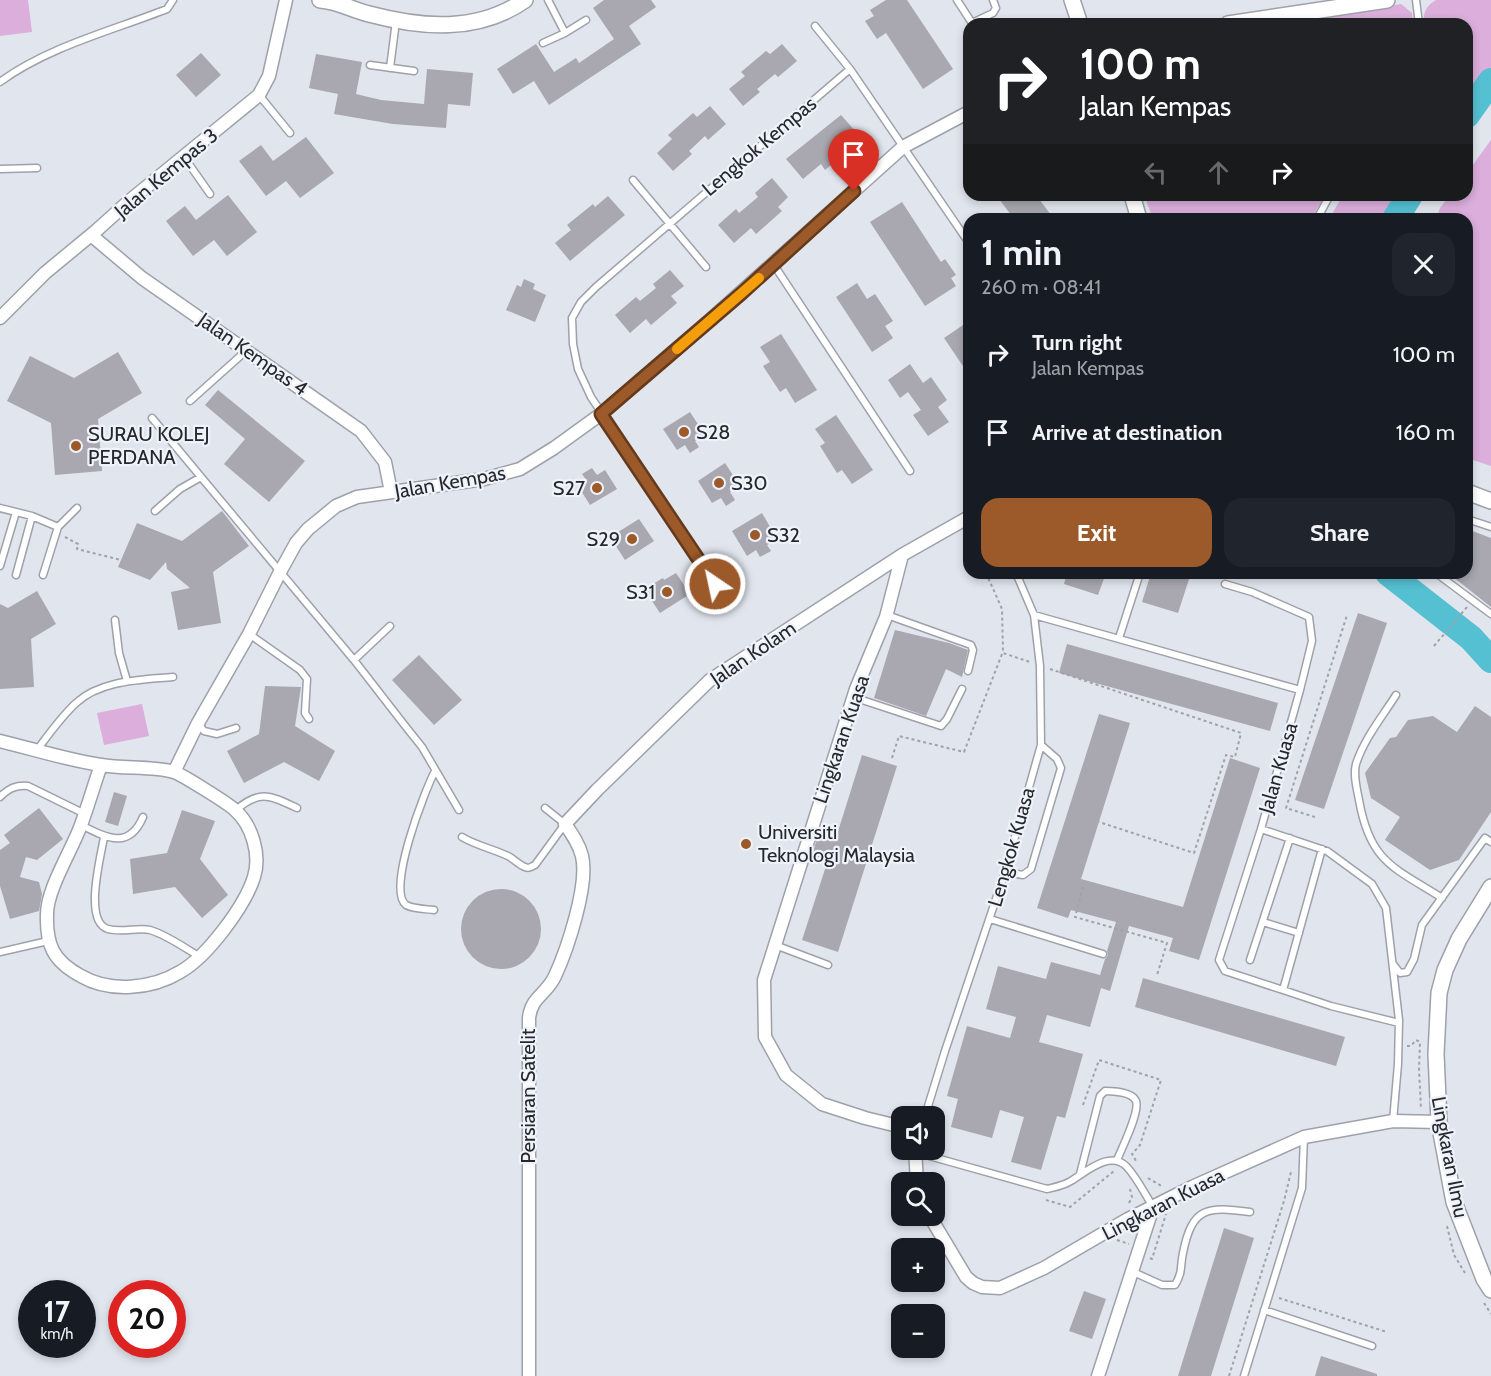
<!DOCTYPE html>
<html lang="en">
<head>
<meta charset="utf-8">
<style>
	:root { --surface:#171b24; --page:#20242c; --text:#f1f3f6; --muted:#9ea1a6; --accent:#9c5929 }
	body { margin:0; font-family:Cabin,sans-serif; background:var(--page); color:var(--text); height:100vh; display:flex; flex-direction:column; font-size:22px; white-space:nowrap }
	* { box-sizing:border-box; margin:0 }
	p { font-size:20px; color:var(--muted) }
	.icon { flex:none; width:33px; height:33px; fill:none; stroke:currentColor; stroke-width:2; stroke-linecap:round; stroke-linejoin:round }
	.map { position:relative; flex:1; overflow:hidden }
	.sheet { position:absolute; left:963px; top:213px; width:510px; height:366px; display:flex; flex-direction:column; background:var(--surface); border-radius:18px; box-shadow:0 3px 9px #0003 }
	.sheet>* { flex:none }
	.guide { position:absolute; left:963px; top:18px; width:510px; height:183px; border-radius:18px; box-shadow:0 3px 9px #0003; background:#202124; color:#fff; overflow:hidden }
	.buttons { position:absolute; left:891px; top:1106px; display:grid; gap:12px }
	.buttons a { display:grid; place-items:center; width:54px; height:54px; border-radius:12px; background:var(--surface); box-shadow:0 3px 9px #0003; font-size:30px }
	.speed { position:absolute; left:18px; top:1280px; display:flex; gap:12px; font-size:30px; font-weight:700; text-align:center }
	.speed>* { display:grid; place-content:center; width:78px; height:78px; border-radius:50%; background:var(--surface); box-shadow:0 3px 9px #0003; line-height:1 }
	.speed small { font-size:15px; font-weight:400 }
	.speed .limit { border:9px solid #d22; background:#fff; color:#111 }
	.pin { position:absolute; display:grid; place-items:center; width:51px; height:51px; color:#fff; margin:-62px -26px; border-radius:50% 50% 50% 0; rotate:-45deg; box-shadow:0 0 6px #0007 }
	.pin .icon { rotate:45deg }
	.me { position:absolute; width:66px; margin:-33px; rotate:326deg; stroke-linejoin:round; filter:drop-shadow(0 0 4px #0008) }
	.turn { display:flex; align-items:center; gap:21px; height:126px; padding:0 18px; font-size:27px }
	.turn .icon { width:78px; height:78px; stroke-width:2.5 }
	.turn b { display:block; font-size:42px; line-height:51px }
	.lanes { display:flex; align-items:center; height:57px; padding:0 18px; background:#0003; justify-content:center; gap:30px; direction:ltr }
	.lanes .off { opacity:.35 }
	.round { display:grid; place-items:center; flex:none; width:63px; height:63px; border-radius:18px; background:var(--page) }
	.headline { display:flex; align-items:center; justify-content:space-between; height:102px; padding:0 18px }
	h1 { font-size:36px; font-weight:700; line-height:45px }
	.cta { display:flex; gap:12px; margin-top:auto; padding:12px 18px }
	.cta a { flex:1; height:69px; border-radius:18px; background:var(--accent); color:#fff; font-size:24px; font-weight:700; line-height:69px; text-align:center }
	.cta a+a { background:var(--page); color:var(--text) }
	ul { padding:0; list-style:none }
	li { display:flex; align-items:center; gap:18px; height:78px; padding:0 18px }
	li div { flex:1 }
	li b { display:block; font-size:22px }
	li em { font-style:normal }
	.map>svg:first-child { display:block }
	.green { fill:#dbaedb }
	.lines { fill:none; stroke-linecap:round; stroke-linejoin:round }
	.river { stroke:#54c0d2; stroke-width:26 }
	.building { fill:#a9a7af }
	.service-casing { stroke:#9ea1a9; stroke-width:9 }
	.minor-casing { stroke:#9ea1a9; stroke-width:15 }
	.tertiary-casing { stroke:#9ea1a9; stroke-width:18 }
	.path { stroke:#9fa2a8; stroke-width:2; stroke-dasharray:3 3; stroke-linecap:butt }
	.service { stroke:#fff; stroke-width:6 }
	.minor { stroke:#fff; stroke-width:12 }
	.tertiary { stroke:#fff; stroke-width:15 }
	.route-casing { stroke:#653a1b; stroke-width:15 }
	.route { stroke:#9c5929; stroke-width:10 }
	.slow { stroke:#f59e0b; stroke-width:10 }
	.poi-dot { fill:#9c5929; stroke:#eef2fa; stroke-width:2 }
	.labels { text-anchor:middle; stroke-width:4.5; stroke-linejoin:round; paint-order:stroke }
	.street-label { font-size:20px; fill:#27282b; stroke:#eef2fa }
	.poi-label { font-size:20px; fill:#27282b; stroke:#eef2fa; text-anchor:start }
</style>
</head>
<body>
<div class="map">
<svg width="1491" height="1376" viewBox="0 0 1491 1376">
	<rect width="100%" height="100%" fill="#e1e5ed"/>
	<path class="green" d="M0,0H28L32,32L0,36Z
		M1436,0H1491V70L1467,104V24H1424C1423,12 1426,6 1436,0Z
		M1401,4L1412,13L1413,24H1275Z
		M1491,140V466L1467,458V219H1436L1440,208L1450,195H1467V173Z
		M1144,195H1325L1311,219H1153Z
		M1343,195H1405L1389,219H1329Z
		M142,704L149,736L104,745L97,713Z"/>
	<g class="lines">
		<path class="river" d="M1467,115L1491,81
			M1395,219L1410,195
			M1388,573L1471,638L1491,660"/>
	</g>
	<path class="building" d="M604,0H651L656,7L629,26L641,44L549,105L534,81L513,94L497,69L536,44L554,72L576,58L579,63L614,39L593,8Z
		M886,0H907L953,69L923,89L886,33L877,39L865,21L874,16L870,10Z
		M782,44L797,61L778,77L775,74L757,89L760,92L743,106L729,89L745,76L741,72L766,51L770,54Z
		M201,53L221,75L196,97L176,75Z
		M316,54L362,62L356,94L381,100L424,104L427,69L473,73L470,106L448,104L446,128L393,124L334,114L338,94L309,88Z
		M710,106L726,124L708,140L705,136L689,151L692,154L673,171L657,153L672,139L668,135L693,113L697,117Z
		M841,115L857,133L846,142L851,148L825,170L821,164L803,179L786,159Z
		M306,137L334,173L300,198L286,181L266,196L239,161L261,145L273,161Z
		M772,178L788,197L778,207L782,211L756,234L751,228L734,243L718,225L736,209L739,213L758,197L755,193Z
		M228,195L257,232L227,256L214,240L193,256L166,221L185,206L196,220Z
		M996,195H1036L1054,219H1014Z
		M608,196L625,215L570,261L555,243L571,230L567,225L593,204L595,207Z
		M902,202L941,262L945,259L956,275L951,278L956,286L925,306L870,222Z
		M670,270L684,286L671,296L677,303L651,325L646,319L630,333L615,315L636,297L640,301L656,288L653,284Z
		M524,279L535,284L533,289L546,295L535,322L506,310L517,285L521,287Z
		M857,283L867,299L875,294L893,321L885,326L893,338L872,352L836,297Z
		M969,321V375L944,338Z
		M781,334L817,390L795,403L786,388L780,392L763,366L770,362L760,347Z
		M118,352L142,393L98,419L102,471L55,475L51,423L7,401L30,356L74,378Z
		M910,364L923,383L931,377L947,400L938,407L949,422L928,436L913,415L921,410L908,392L900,398L888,380Z
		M218,390L305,461L269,502L224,464L245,439L205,405Z
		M690,412L705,435L695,441L699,447L690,453L685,445L677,450L663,429Z
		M836,415L873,470L852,484L842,470L837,473L820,446L825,443L815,429Z
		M725,463L740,486L730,492L735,500L726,506L721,498L712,503L698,481Z
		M592,468L597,475L605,470L617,489L590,505L578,486L587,481L582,474Z
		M222,511L249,546L213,572L221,623L178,630L171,592L190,588L167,569L166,562L150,580L118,567L137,523L182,541Z
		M762,513L777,539L767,545L771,551L760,557L756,550L747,556L732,531Z
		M639,519L654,541L625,560L610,537Z
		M1467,529L1491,538V607L1448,573H1467Z
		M676,573L690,594L660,613L644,589L663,578L664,580Z
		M1067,573H1106L1098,595L1064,584Z
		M1151,573H1191L1178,613L1142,602Z
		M37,591L56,624L31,639L34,687L0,689V604L8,608Z
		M1358,613L1387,623L1324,809L1295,800Z
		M895,630L949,643L968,650L962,677L946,669L926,716L874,698Z
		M1067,644L1278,703L1270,731L1059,673Z
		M419,655L462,700L434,725L392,680Z
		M265,686L301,687L295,726L335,751L319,781L284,762L244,783L227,751L259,734Z
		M1475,706L1491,717V812L1459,860L1430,870L1385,840L1400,817L1371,798L1365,773L1390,738L1396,737L1408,720L1433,716L1457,732Z
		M1099,714L1130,723L1081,879L1183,907L1230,758L1260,768L1199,960L1169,951L1173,938L1129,926L1110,991L1101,988L1090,1027L1047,1015L1039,1042L1083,1054L1065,1118L1057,1116L1041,1170L1011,1162L1024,1117L1000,1110L992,1138L951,1127L958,1099L947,1096L967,1026L1010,1038L1016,1017L986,1009L998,966L1046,979L1051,962L1100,975L1105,959L1108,955L1107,951L1116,922L1071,910L1068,918L1037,908Z
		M862,755L897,766L838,952L802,940L828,860L812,855L818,836L835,841Z
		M114,792L127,796L118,826L105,822Z
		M39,808L63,839L37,860L26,857L20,877L39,882L42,894L39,911L10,919L0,886V850L10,843L4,835Z
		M182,810L215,821L200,859L228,895L202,918L175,887L133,894L130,859L167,853Z
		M461 929a40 40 0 1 1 80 0a40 40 0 1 1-80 0Z
		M1143,978L1345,1037L1336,1066L1135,1007Z
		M1224,1228L1254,1238L1211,1376H1178Z
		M1084,1291L1106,1299L1092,1339L1069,1331Z
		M1321,1356L1377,1374V1376H1315Z"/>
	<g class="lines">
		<defs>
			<path id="service" d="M548,0L565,33
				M957,0L972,23L993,13L996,8L993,0
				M1416,0L1419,24
				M815,26L850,69L969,243
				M543,43L565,33L586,20
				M370,65L414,71
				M390,68L396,21
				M0,82C47,47 114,30 167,9L173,0
				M259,95L290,133
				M184,157L210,194
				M0,169L37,168
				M633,180L706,267
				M1317,219L1330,195
				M774,265L910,471
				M190,401L247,350
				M152,418L201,477
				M0,508L32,516L58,527
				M155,511L180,489L201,477L354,660L406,727L422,747L459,810
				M1467,519L1491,527
				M0,566L16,512
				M1436,573L1491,614
				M16,575L32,516
				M43,575L58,527L77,508
				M715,583L591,397L578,369L573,344L572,318L581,302L596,287L850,69
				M1225,584L1252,592L1309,617L1312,641L1300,690
				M887,615L971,645L973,650L968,671
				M1034,615L1300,690L1261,829L1327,851L1372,884L1386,908L1399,1020L1398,1064L1393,1121
				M115,620L119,653L127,681
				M249,634L300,670L307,679L305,713L309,719
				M1119,638L1140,573
				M354,660L390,626
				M1396,695C1382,717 1364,739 1356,764C1353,775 1357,789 1359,800C1370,862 1393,867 1442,898
				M853,697L941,726L947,719L962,689
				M198,723L204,731L217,734L236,728
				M37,750C49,734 61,717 76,703C101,680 141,680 173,677
				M0,797C9,788 16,785 28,786L85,814
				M236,810C260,789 271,796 297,808
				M81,825C107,838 129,850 143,817
				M1261,829L1219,960L1225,971L1283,990
				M104,837C101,856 83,922 108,929C122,933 138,927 150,930C167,935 185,948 200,957
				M462,837C475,845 493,849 508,856C514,859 519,865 525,867C530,869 530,867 535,865L565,824L545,808
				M1322,849L1283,990L1331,1006L1399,1023
				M1005,872L1023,875L1031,869L1061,768L1057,759L1041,745
				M434,910C426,909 413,909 406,905C386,890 425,790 435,771
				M990,919L1103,954
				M1263,922L1299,933
				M775,945L828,965
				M0,952L48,941
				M1250,960L1290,838
				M1393,964L1400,973L1407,972L1414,959L1422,925L1485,838L1491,842
				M925,1116L945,1051L1005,872L1041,745L1040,666L1034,615L1016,573
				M915,1152L1047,1189C1055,1187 1062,1186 1069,1182C1085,1173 1110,1149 1127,1167C1137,1178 1145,1194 1153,1207
				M1080,1174L1100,1096L1105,1091C1113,1091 1132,1092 1136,1101C1140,1112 1122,1148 1117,1160
				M1131,1271L1162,1285H1175C1183,1272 1180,1266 1183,1253C1192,1207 1207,1206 1250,1212
				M1264,1310L1372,1346
				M1244,1376L1302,1188L1304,1137"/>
			<path id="minor" d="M91,235L142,278L361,431L385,462L391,492
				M0,318L45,273L97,230L128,202L259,95L269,76L286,0
				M0,741C33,749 67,760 101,765C123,769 154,766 174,772C181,774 229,804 235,810C252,825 261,855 254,877C245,906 207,957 180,972C152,989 110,993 81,976C53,961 46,945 47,914C47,889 72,850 81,825C88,806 94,785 101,765
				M174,772L198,723L249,634L280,572L296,543L308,529L336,506L357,497L484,479L520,469L554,448L601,414L709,321L903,147L969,112
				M902,1127L865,1118L822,1104L786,1075L765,1037L764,980L856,689L886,617L902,555
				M915,1149L917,1182
				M929,1215L966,1277L973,1283L982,1287L1000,1288L1044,1268L1128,1219L1192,1187L1304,1137L1393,1121L1439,1122
				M529,1376V1018C531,997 547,994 555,976C567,950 589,885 582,856C579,844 572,834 565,824L597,790L710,680L902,555L969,517
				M1098,1376L1153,1207"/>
			<path id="tertiary" d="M320,0C338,1 352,10 369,14C422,28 478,33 525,0
				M1072,0L1080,24
				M1228,24L1387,0
				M1132,195L1139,219
				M1467,492L1491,501
				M1491,887L1459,939L1445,970L1439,993L1436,1054L1439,1122L1454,1202L1484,1279L1491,1290"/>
		</defs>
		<use href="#service" class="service-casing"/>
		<use href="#minor" class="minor-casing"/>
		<use href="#tertiary" class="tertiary-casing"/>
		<path class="path" d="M65,537L78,544L77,549L121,560
			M986,573L1002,609L1003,653L1030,662
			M1434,646L1467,607
			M1050,669L1241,733L1235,757L1226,755L1194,853L1099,822
			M892,758L899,736L964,752L1002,654
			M1315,817L1286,808L1347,615
			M1083,887L1075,917L1167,943L1157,975
			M1407,1046H1411L1416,1040L1420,1042L1419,1069L1421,1109
			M1083,1105L1099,1060L1161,1080L1140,1145L1132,1154L1136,1161
			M1148,1178L1163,1187
			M1046,1200L1070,1207L1114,1171
			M1129,1203L1132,1197L1130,1189
			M1447,1226L1454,1255L1465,1273
			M1117,1240L1129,1244
			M1150,1258L1152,1259L1166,1214
			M1279,1298L1387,1332
			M1484,1303L1491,1314
			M1229,1376L1284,1201L1291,1172"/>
		<use href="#service" class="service"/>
		<use href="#minor" class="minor"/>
		<use href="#tertiary" class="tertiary"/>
	</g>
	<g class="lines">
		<defs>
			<path id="route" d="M715,584L601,414L742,293L854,191"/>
		</defs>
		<use href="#route" class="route-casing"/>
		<use href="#route" class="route"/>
		<path class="slow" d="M677,349L759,278"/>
	</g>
	<g class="poi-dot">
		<circle cx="684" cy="432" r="6"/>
		<circle cx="76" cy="446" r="6"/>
		<circle cx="719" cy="483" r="6"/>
		<circle cx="597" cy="488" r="6"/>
		<circle cx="755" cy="535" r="6"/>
		<circle cx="632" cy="539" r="6"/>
		<circle cx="667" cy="592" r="6"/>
		<circle cx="746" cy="844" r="6"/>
	</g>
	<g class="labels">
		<g class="street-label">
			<text transform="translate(759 146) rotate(-40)" y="7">Lengkok Kempas</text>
			<text transform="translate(166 173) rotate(-40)" y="7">Jalan Kempas 3</text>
			<text transform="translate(253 354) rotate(35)" y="7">Jalan Kempas 4</text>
			<text transform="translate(450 482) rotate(-10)" y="7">Jalan Kempas</text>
			<text transform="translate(753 653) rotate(-34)" y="7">Jalan Kolam</text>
			<text transform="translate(841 739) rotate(-71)" y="7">Lingkaran Kuasa</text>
			<text transform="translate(1278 768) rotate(-74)" y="7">Jalan Kuasa</text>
			<text transform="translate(1011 847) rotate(-74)" y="7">Lengkok Kuasa</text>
			<text transform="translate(528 1096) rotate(-90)" y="7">Persiaran Satelit</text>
			<text transform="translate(1450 1157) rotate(79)" y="7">Lingkaran Ilmu</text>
			<text transform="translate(1163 1204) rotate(-27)" y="7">Lingkaran Kuasa</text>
		</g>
		<g class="poi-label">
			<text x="696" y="439">S28</text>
			<text x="88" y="441">SURAU KOLEJ<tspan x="88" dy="23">PERDANA</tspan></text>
			<text x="731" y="490">S30</text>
			<text x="585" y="495" text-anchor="end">S27</text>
			<text x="767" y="542">S32</text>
			<text x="620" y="546" text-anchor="end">S29</text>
			<text x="655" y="599" text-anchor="end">S31</text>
			<text x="758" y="839">Universiti<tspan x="758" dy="23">Teknologi Malaysia</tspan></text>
		</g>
	</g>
</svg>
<div class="buttons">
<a><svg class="icon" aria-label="sound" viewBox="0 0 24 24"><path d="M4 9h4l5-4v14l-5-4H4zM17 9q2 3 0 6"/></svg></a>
<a><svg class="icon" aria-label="search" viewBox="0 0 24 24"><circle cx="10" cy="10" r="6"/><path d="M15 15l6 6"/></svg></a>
<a>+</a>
<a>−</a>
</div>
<div class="speed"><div>17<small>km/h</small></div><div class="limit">20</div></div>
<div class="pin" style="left:854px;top:191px;background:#d93025"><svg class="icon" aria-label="arrive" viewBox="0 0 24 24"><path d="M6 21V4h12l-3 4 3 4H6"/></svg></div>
<svg class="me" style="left:715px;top:584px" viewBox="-20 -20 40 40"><circle r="17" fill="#9c5929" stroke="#fff" stroke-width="3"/><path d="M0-11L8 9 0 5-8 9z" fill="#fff"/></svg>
<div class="guide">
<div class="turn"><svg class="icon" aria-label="right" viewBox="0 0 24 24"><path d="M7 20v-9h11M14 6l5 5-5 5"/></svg><div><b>100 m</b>Jalan Kempas</div></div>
<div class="lanes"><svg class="icon off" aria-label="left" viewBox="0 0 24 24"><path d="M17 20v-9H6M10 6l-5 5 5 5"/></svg><svg class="icon off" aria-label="ahead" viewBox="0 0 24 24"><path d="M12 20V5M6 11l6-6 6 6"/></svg><svg class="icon" aria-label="right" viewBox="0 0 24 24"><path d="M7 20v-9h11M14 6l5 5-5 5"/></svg></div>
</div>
<section class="sheet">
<div class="headline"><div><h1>1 min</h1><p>260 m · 08:41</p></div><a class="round"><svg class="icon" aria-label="close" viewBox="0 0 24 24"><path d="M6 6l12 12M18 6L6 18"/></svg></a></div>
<ul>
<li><svg class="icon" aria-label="right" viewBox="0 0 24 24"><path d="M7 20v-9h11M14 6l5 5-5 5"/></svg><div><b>Turn right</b><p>Jalan Kempas</p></div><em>100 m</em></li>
<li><svg class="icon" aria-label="arrive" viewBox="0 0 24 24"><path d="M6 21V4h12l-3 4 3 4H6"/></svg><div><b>Arrive at destination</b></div><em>160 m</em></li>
</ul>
<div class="cta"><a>Exit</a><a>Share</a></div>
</section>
</div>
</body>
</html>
